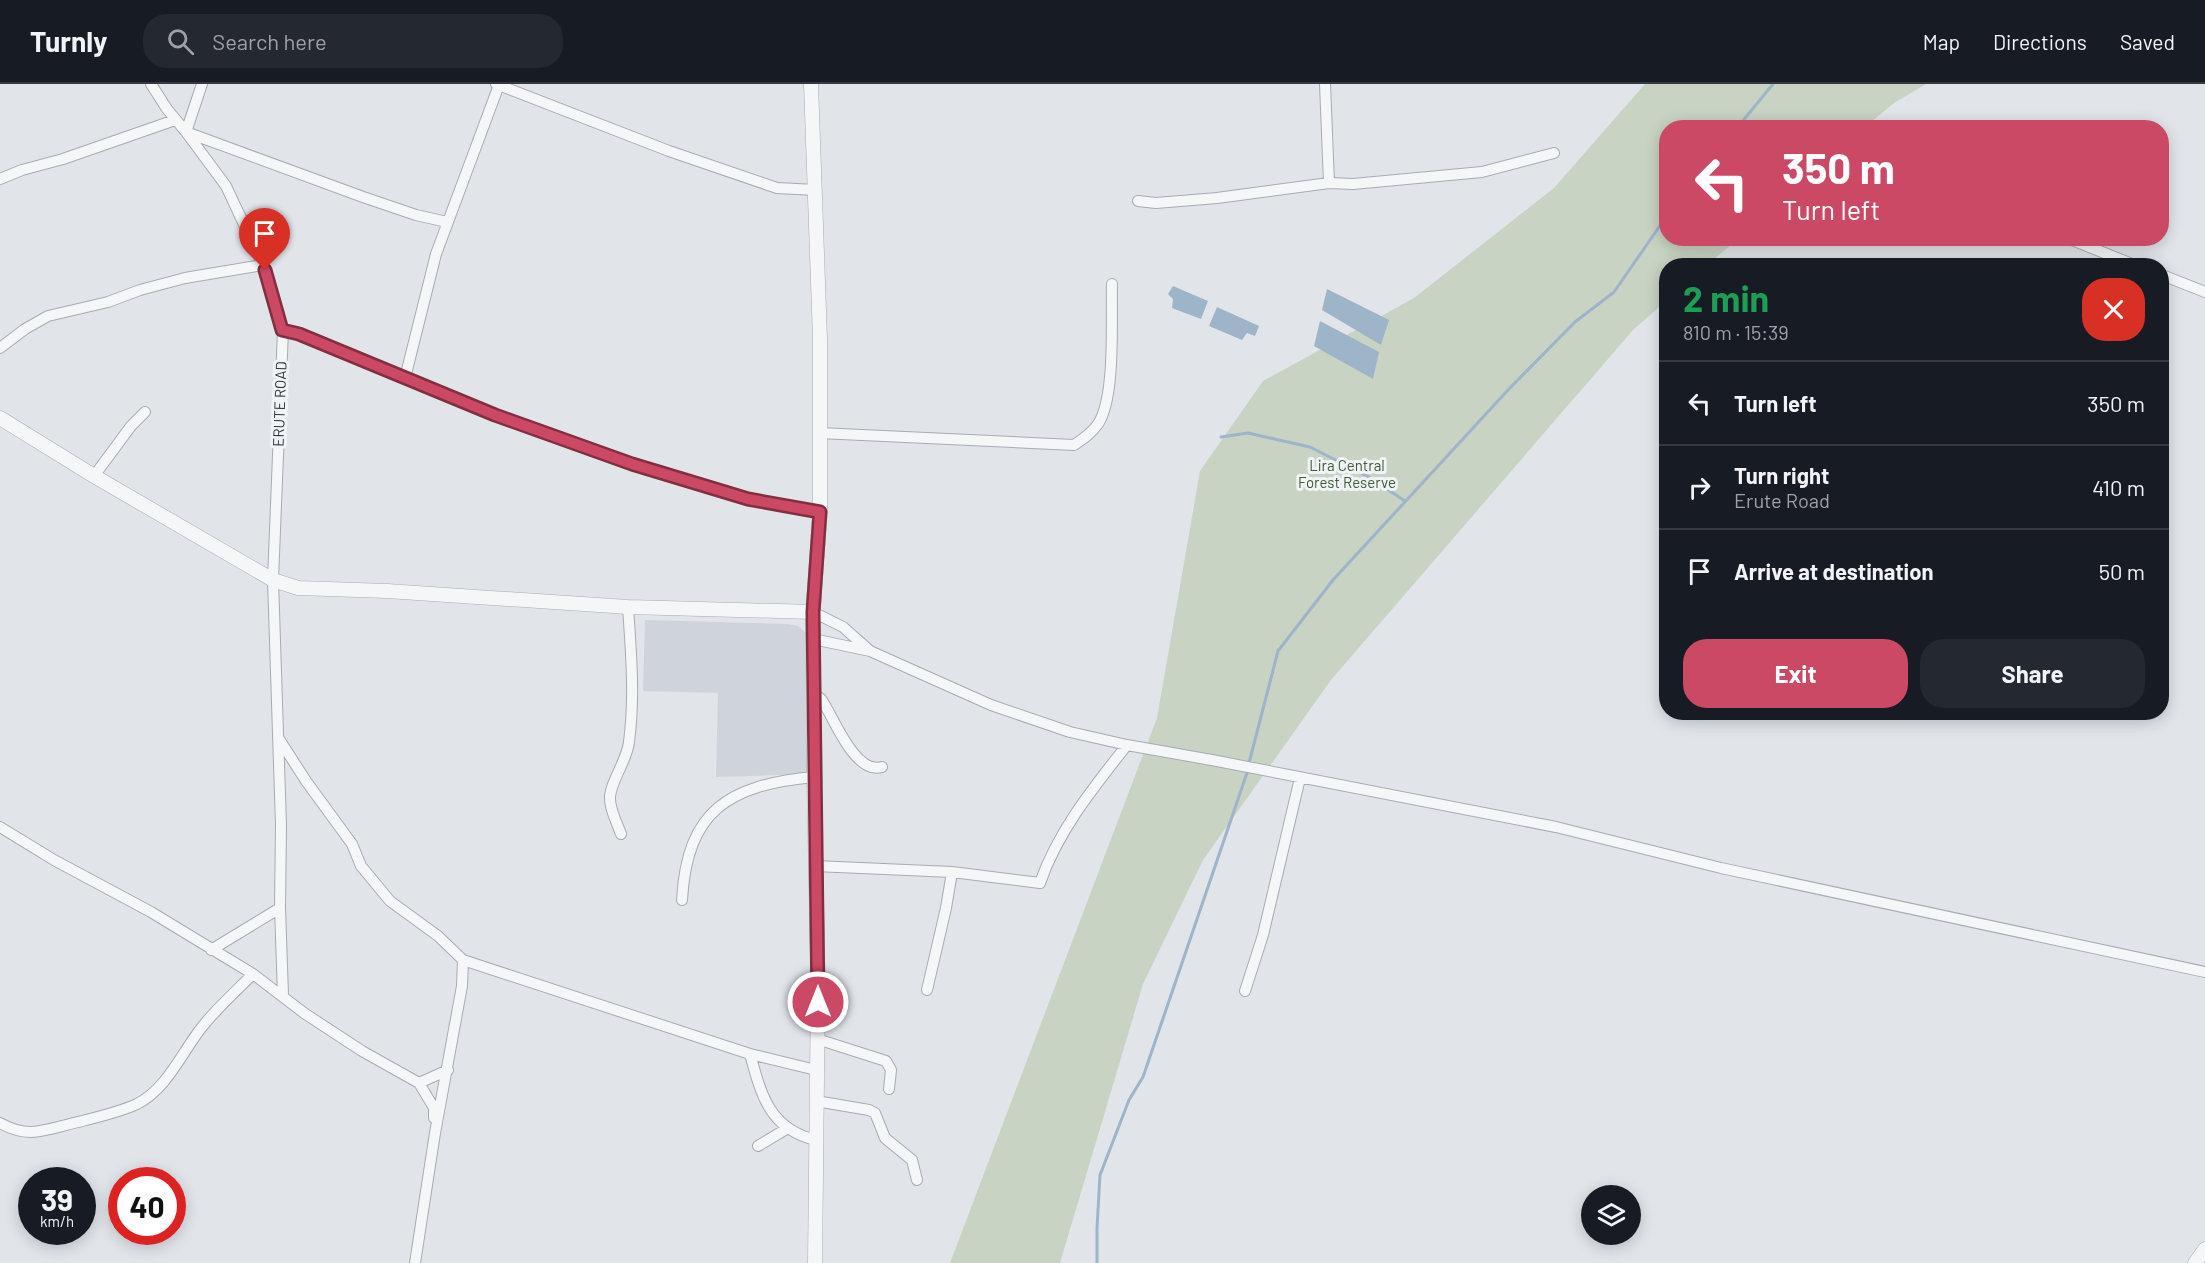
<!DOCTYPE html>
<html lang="en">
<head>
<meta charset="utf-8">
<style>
	:root { --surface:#171b24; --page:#242831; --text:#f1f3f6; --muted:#9ea1a6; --line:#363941; --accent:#cb4964 }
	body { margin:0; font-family:Barlow,sans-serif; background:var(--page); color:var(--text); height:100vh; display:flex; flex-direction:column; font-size:22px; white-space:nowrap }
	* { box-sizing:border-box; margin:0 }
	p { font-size:20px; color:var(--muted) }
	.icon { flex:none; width:33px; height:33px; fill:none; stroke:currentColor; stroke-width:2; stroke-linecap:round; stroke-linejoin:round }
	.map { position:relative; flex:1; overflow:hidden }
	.panel { position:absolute; left:1659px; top:174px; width:510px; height:462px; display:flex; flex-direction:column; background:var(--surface); border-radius:24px; box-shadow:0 3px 15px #0003 }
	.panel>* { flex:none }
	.top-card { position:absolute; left:1659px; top:36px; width:510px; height:126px; border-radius:24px; box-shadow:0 3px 15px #0003; background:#cb4964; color:#fff; overflow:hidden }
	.buttons { position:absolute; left:1581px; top:1101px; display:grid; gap:12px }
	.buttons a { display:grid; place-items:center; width:60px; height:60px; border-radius:50%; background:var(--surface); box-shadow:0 3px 15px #0003; font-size:30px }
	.speed { position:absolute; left:18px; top:1083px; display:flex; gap:12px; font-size:30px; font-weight:700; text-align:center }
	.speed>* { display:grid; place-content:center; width:78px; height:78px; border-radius:50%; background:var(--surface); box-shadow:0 3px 15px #0003; line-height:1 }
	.speed small { font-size:15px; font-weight:400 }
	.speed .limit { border:9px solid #d22; background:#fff; color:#111 }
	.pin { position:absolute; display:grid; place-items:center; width:51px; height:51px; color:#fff; margin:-62px -26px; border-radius:50% 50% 50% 0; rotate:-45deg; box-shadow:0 0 6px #0007 }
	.pin .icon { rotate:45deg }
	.me { position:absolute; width:66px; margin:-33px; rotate:0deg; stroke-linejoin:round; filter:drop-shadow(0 0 4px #0008) }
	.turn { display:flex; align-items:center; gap:21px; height:126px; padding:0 24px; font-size:27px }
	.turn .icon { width:78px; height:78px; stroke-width:2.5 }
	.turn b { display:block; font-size:42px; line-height:51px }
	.round { display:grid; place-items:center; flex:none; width:63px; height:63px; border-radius:24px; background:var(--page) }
	.overview { display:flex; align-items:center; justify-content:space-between; height:102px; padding:0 24px }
	h1 { font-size:36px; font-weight:700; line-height:45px; color:#1e9e55 }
	.action { display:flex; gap:12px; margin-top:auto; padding:12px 24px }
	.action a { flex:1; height:69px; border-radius:24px; background:var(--accent); color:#fff; font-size:24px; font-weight:700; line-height:69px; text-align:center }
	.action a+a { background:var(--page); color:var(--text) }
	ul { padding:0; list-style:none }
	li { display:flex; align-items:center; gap:18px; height:84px; padding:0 24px; border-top:2px solid var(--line) }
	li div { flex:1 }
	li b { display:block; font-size:22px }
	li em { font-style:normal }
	header { display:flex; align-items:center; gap:36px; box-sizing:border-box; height:84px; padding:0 30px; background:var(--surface); border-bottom:2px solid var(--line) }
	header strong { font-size:28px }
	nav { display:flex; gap:33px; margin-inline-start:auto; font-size:21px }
	.search { width:420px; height:54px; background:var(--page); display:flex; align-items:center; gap:15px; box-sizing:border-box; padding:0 21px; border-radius:24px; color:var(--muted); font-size:22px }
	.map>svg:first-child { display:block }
	.built { fill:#cfd4db }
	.green { fill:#c8d3c3 }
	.water { fill:#9db4c9 }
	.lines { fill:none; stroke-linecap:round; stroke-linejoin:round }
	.stream { stroke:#9db4c9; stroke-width:3 }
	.minor-casing { stroke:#a6acb4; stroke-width:12 }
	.tertiary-casing { stroke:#a6acb4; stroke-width:15 }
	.minor { stroke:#f4f6f8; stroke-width:10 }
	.tertiary { stroke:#f4f6f8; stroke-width:14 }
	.route-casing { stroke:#842f41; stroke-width:15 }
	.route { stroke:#cb4964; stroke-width:10 }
	.labels { text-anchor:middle; stroke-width:6; stroke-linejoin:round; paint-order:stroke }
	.street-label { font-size:15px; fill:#2a3341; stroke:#f1f4f7 }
	.park-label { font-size:15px; fill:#405c37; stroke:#f1f4f7 }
</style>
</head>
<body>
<header>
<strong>Turnly</strong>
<div class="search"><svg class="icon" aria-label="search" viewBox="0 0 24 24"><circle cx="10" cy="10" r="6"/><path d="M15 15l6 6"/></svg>Search here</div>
<nav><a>Map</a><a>Directions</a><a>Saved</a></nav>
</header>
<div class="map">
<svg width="2205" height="1179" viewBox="0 0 2205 1179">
	<rect width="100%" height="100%" fill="#e1e5ea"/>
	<path class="built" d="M645,536L787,540L798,542L806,549L812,690L716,693L718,609L643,607Z"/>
	<path class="green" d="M1645,0H1926L1894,19L1865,43L1666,44V154L1738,155L1707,181L1666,182V217L1633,246L1331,596L1203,776L1143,900L1060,1179H950L1157,634L1200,387L1263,297L1414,214L1554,104Z"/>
	<path class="water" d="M1173,202L1208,217L1201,235L1172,224L1173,215L1168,210Z
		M1327,205L1389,236L1381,261L1322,226Z
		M1217,223L1259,242L1255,252L1247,249L1242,256L1209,242Z
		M1320,237L1379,268L1373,295L1314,262Z"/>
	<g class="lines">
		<path class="stream" d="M1737,44L1773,0
			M1221,353L1248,349L1310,363L1369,393L1405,417
			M1249,679L1278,567L1333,496L1508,306L1575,238L1614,208L1666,133
			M1097,1179V1144L1100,1091L1129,1016L1143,993L1248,686"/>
		<defs>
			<path id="minor" d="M151,0L167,25L186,48L226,102L263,181L283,246L273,496L281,741L280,824L283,911
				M202,0L186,48L363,113L416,131L447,138
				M496,0L669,67L777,104L816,106
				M1325,0L1329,99L1353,100L1482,88L1554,69
				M0,95L22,86L63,75L175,36
				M1138,117L1156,119L1217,114L1329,99
				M2067,154L2137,182
				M2162,191L2205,208
				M283,246L299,250L495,331L632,380L748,415L820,428
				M0,264L25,245L48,232L108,218L140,206L185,194L263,181
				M405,294L436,170L499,1
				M819,349L1074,361C1083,355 1092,349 1098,340C1116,313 1111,233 1112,200
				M94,392L131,342L145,328
				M813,528L843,543L869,566
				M813,555L870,567L991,621L1070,648L1127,661L1217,677L1556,743L1721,784L2205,888
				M814,610L821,615L826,623C836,640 857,691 882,683
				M279,655L306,697L352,760L361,782L390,817L438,852L463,876L462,902L435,1049L415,1179
				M0,743L54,776L151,828L253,890L304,929L362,967L419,999L434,1024V1034
				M621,750C617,739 610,726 610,715C609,700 627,677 629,658C635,612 631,568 628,523
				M815,782L952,788L1040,799C1058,747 1093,704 1127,661
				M682,816C687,726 729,701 814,693
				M211,866L280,824
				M463,876L750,970C761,1010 769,1045 816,1056
				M927,906L946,824L952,788
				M1245,907L1263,851L1300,694
				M817,955L886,977L891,986L889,1005
				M750,970L816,986
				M419,999L448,986
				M816,1017L869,1026L875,1029L885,1054L912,1076L917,1096
				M0,1039C25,1053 40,1048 66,1041C89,1035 115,1030 137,1020C167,1005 182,968 202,943C217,924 236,907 253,890
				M758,1062L788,1044"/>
			<path id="tertiary" d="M811,0L820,255V428L813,528L814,693L818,900L815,1179
				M0,334L94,392L273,496L298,504L387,507L628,523L813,528
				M2195,1179L2205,1165"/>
		</defs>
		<use href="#minor" class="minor-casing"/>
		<use href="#tertiary" class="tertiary-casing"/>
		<use href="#minor" class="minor"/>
		<use href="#tertiary" class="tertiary"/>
	</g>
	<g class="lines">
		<defs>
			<path id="route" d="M265,186L282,246L299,250L495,331L632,380L748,415L820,428L813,528L818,918"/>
		</defs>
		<use href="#route" class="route-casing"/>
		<use href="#route" class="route"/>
	</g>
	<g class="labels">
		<g class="street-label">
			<text transform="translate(280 320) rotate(-88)" y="5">ERUTE ROAD</text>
		</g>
		<g class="park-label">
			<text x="1347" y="387">Lira Central<tspan x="1347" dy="17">Forest Reserve</tspan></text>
		</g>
	</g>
</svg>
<div class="buttons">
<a><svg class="icon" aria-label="layers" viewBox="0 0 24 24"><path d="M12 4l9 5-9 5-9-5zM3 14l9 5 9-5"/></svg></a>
</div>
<div class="speed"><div>39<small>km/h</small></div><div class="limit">40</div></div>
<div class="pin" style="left:265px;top:186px;background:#d93025"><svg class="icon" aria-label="arrive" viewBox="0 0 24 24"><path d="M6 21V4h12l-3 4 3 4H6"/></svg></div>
<svg class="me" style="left:818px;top:918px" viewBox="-20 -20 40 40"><circle r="17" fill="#cb4964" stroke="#fff" stroke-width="3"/><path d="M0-11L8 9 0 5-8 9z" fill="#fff"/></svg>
<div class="top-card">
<div class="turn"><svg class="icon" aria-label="left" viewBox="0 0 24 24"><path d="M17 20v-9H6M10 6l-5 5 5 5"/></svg><div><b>350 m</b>Turn left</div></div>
</div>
<section class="panel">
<div class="overview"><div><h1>2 min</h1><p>810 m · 15:39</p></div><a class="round" style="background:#d93025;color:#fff"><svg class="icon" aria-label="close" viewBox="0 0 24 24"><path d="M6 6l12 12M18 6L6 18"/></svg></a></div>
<ul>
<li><svg class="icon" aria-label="left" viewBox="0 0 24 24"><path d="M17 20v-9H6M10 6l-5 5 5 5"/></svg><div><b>Turn left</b></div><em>350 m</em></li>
<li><svg class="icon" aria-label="right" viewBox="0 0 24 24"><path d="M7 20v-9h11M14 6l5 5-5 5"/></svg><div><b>Turn right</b><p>Erute Road</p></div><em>410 m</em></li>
<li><svg class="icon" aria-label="arrive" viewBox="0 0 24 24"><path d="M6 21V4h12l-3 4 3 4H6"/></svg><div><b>Arrive at destination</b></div><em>50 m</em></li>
</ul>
<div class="action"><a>Exit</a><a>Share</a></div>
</section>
</div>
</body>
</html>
